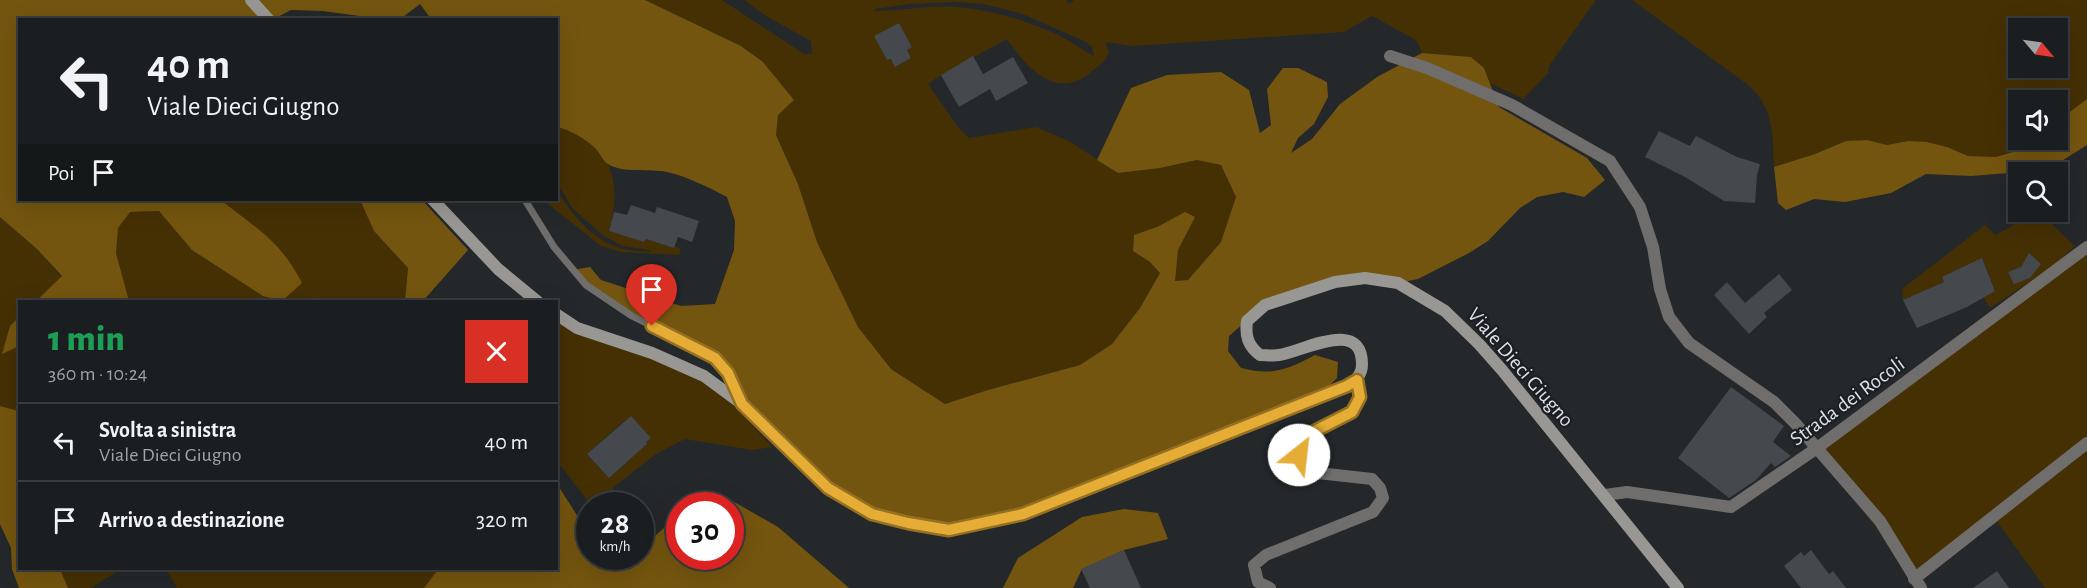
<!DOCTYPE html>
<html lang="it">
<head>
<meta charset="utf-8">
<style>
	:root { --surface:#1b1e20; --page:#282b2d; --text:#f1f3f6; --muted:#a0a2a5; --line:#393c3e }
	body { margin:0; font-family:"Alegreya Sans",sans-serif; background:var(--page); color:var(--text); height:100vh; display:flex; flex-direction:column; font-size:22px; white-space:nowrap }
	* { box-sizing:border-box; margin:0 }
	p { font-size:20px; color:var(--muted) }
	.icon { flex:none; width:33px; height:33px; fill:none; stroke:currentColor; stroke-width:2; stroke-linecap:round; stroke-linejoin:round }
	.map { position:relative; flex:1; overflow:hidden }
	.side { position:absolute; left:18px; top:300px; width:540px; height:270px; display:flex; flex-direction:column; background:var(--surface); border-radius:0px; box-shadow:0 6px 24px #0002,0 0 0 2px var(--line) }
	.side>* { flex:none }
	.banner { position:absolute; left:18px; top:18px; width:540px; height:183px; border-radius:0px; box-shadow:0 6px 24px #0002,0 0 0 2px var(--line); background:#1b1e20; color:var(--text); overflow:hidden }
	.needle { width:39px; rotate:119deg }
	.buttons { position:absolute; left:2008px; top:18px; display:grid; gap:12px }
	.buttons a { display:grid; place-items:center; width:60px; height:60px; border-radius:0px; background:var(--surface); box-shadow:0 6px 24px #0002,0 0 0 2px var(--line); font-size:30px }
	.speed { position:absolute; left:576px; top:492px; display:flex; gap:12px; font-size:30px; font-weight:700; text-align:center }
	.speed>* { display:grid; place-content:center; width:78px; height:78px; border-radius:50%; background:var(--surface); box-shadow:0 6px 24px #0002,0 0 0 2px var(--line); line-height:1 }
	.speed small { font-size:15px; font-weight:400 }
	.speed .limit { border:9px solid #d22; background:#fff; color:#111 }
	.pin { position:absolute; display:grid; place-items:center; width:51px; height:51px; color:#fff; margin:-62px -26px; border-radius:50% 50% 50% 0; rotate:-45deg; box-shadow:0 0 6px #0007 }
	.pin .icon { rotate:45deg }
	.me { position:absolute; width:66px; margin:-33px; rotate:29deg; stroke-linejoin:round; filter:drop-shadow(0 0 4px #0008) }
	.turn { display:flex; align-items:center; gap:21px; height:126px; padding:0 30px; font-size:27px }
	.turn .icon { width:78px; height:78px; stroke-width:2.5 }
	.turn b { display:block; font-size:42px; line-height:51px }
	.then { display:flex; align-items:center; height:57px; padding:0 30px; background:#0003; gap:12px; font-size:22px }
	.round { display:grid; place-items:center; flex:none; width:63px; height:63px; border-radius:0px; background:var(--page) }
	.headline { display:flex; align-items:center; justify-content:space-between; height:102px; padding:0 30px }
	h1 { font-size:36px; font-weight:800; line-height:45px; color:#1e9e55 }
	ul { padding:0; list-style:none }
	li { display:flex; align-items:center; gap:18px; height:78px; padding:0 30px; border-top:2px solid var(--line) }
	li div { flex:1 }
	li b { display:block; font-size:22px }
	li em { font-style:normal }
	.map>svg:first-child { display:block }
	.green { fill:#453004; fill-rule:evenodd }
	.forest { fill:#74550f }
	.building { fill:#45494d }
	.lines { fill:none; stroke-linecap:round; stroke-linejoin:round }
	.service { stroke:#706e6c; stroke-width:7 }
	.minor { stroke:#706e6c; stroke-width:12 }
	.secondary { stroke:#999793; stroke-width:12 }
	.route-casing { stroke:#957023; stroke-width:15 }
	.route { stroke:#e5ad36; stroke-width:10 }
	.labels { text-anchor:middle; stroke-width:4.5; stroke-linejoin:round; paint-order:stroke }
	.street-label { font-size:21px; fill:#dfe2e4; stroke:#1b1e22 }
</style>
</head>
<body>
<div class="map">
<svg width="2087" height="588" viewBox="0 0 2087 588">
	<rect width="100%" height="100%" fill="#24282b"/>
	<path class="green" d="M645,0H722L804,54H812L811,41L766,16L744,0H1066L1070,4L1074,0H1596L1549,66L1548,73L1523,99L1490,83L1484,68L1471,57L1422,53L1416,40L1372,16L1344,32L1132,46L1105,42L1109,52C1106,62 1099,65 1091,72C1056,102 1026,66 1007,39L941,75L928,84L958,127L969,138L1036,127L1069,141L1118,173L1160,168L1198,160L1221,165L1236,197L1221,242L1188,280L1174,281L1178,250L1195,217L1134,235L1133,251L1150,262L1160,273L1140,308L1112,344L1080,365L988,390L945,404L891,369L858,327L817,242L798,184L776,135L778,115L794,100L763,62L741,46ZM954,2L984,4L1023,14L1086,42L1092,47L1094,56C1082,50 1071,41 1058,35C1027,20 991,10 957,7C929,5 901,11 874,11L875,9L909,4ZM899,23L912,47L907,50L911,58L896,67L891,59L887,60L875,36Z
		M1632,0H2087V99L2058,121V100H2019V140H2028L2013,152L1996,157L1968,156L1947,147L1908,141L1887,145L1867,140L1846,141L1815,154L1774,167C1772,134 1775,113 1751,87ZM2019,28H2058V68H2019Z
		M557,125C611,145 623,177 609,231L644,242L646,239L674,248L675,246L680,249V254L678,255L622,252L601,246L548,204L547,200H556L557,190C572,215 593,241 623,249C632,251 642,251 651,252L649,250L623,246L604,236L573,209L557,183Z
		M222,200H360L374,231L408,268L405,301L315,302L313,297L299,302L129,301L116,253L118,228L129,212L159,211L192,250L263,296L282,301Z
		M2039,212L2075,246L2052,267L1990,308L1983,297L1995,290L1982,258L1944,282L1903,300L1902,289L1985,225L1995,235ZM2029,253L2040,264L2030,278L2014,283L2008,272L2021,267Z
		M0,217L37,249L62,277L36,301L20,302L19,317L10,326L3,353L19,346V411L0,406Z
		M2087,247V588H2045L1993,516L1914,579L1817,448Z
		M557,319L695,376L730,401L772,447L752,450L685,439L656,454L591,505L557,461ZM625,420L647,444L616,472L605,474L587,454Z
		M60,569H121L91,588H68Z
		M166,569H441L436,572L424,588H177Z"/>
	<path class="forest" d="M0,0H645L741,46L763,62L794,100L778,115L776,135L798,184L817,242L858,327L891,369L945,404L988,390L1080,365L1112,344L1140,308L1160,273L1150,262L1133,251L1134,235L1157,227L1185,212L1195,217L1178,250L1175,281L1188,280L1221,242L1236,197L1221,165L1197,160L1160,168L1118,173L1097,160L1131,88L1167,75L1221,72L1249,90L1260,133L1271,125L1267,89L1283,68H1298L1327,82L1328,97L1314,124L1298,138L1291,153L1312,139L1340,104L1377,77L1422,53L1471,57L1484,68L1499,107L1587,158L1605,180L1584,197L1563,192L1537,197L1520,208L1488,241L1469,253L1418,279L1398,283L1365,278L1265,305L1229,336L1228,351L1241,368C1273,376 1286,370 1315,355L1338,362L1337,378L1319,396L1023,514L949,529L871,514L828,488L742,404L728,373L715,358L602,297L573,270L590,267L601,280L681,306L715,304L734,250L735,221L727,197C708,187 688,177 667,172C650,168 623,174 608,164C603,161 600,153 596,149C586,139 571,130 557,127L556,20L431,19L420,4L399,20L382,19L323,11L291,10L272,20H20V200H222L223,202C258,229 281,242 302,283L282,301L263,296L192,250L159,211L130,212L118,228L116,253L129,301H36L62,276L37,249L0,217Z
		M2087,99V145L2060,162L2035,171L1971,176L1926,174L1891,193L1845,202L1814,199L1786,210L1778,203L1774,167L1815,154L1846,141L1867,140L1887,145L1908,141L1927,142L1947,147L1968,156L1996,157L2013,152L2028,140H2058V121Z
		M360,200H422L468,250L423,301H405L408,268L374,231Z
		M19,317V346L2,354L10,326Z
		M0,406L19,411L20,568L60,569L68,588H19L12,569L11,548L0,524Z
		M557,484L589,534L590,556L606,557L625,561L629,557L640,556L641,548L664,528L679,511L680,556H730V506L684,505L696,492L722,495L778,527L849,588H424L436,572L441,569L556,568Z
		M1124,509L1158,513L1168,539L1124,550L1082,569L1073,588H1003L1018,558L1082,517Z"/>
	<path class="building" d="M899,23L912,47L907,50L911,58L895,67L891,59L887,60L874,36Z
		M973,56L983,74L1013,57L1028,83L996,101L990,89L959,107L941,75Z
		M1659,131L1690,146L1696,136L1737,157L1760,164L1757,175L1755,203L1724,201L1685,177L1645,157Z
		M631,205L655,213L657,207L699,221L692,242L678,237L674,248L646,239L644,242L609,231L614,212L627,215Z
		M2029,253L2041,264L2030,278L2014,284L2008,272L2021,267Z
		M1982,258L1995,291L1967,307L1917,328L1903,300L1944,282L1942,277Z
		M1779,274L1792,290L1764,313L1767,317L1749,334L1714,295L1727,282L1745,303Z
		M1731,387L1784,426L1773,442L1791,456L1775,467L1771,463L1756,480L1729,498L1678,458Z
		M631,416L651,438L646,442L647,444L609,478L587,454Z
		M612,489L625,506H590Z
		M1124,550L1141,588H1090L1081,569Z
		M1811,550L1829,574L1833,571L1846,588H1801L1784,566L1801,552L1804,556Z
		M1997,571L2009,588H1973Z"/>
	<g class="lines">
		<path class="service" d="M525,200L554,247L586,285L632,316L715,358L728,373L740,400"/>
		<path class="minor" d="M1390,56L1427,68L1512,105L1610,161L1640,207L1653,247L1660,289L1669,317L1689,343L1774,402L1795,423L1880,521L1921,588
			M1605,495L1627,492L1731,507L1817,448L2087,247
			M1914,579L2087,443
			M1270,588L1258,582L1254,565L1266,555L1373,512L1383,498L1380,488L1372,479L1318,473L1307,467L1300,455L1303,437L1352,412L1360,397L1357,379"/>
		<path class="secondary" d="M251,0L269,20
			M433,200L498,269L538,302
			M556,314L577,328L652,353L704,376L742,404L828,488L871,514L908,523L949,529L1023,514L1347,386C1356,380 1362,375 1362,364C1362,317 1302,352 1279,355C1273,356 1266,355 1260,355C1248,346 1245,336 1247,321L1265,305L1335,282L1365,278L1398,283L1445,311L1479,344L1502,370L1678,588"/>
	</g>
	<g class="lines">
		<defs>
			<path id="route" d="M652,326L715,358L728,373L742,404L828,488L872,514L908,523L949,530L1023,514L1347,386L1357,380L1360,397L1352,412L1303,437L1299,455"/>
		</defs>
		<use href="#route" class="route-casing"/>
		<use href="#route" class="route"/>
	</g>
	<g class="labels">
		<g class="street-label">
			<text transform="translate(1521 367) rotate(49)" y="7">Viale Dieci Giugno</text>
			<text transform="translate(1847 401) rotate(-36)" y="7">Strada dei Rocoli</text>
		</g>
	</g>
</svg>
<div class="buttons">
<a><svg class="needle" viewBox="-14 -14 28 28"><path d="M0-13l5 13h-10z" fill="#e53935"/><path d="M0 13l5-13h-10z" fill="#a0a2a5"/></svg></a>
<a><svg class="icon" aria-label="sound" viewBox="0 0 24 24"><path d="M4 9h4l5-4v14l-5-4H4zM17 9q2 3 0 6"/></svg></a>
<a><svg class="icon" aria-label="search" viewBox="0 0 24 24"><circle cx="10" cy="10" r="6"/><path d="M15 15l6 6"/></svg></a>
</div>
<div class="speed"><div>28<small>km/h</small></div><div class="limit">30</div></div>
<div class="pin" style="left:652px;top:326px;background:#d93025"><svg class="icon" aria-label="arrive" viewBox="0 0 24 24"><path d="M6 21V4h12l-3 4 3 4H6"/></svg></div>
<svg class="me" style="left:1299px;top:455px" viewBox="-20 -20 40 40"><circle r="19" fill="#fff"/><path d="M0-13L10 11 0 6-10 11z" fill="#e5ad36"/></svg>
<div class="banner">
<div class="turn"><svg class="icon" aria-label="left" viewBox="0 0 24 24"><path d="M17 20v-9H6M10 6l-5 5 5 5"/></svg><div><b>40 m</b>Viale Dieci Giugno</div></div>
<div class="then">Poi<svg class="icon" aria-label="arrive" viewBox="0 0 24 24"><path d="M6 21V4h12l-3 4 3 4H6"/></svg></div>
</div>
<section class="side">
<div class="headline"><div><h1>1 min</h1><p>360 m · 10:24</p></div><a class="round" style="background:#d93025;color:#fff"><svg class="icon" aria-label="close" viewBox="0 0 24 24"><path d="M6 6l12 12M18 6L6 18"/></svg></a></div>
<ul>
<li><svg class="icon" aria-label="left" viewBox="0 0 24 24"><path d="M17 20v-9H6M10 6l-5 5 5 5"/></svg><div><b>Svolta a sinistra</b><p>Viale Dieci Giugno</p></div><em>40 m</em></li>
<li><svg class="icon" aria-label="arrive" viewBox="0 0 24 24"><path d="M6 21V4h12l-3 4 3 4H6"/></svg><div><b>Arrivo a destinazione</b></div><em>320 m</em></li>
</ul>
</section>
</div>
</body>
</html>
